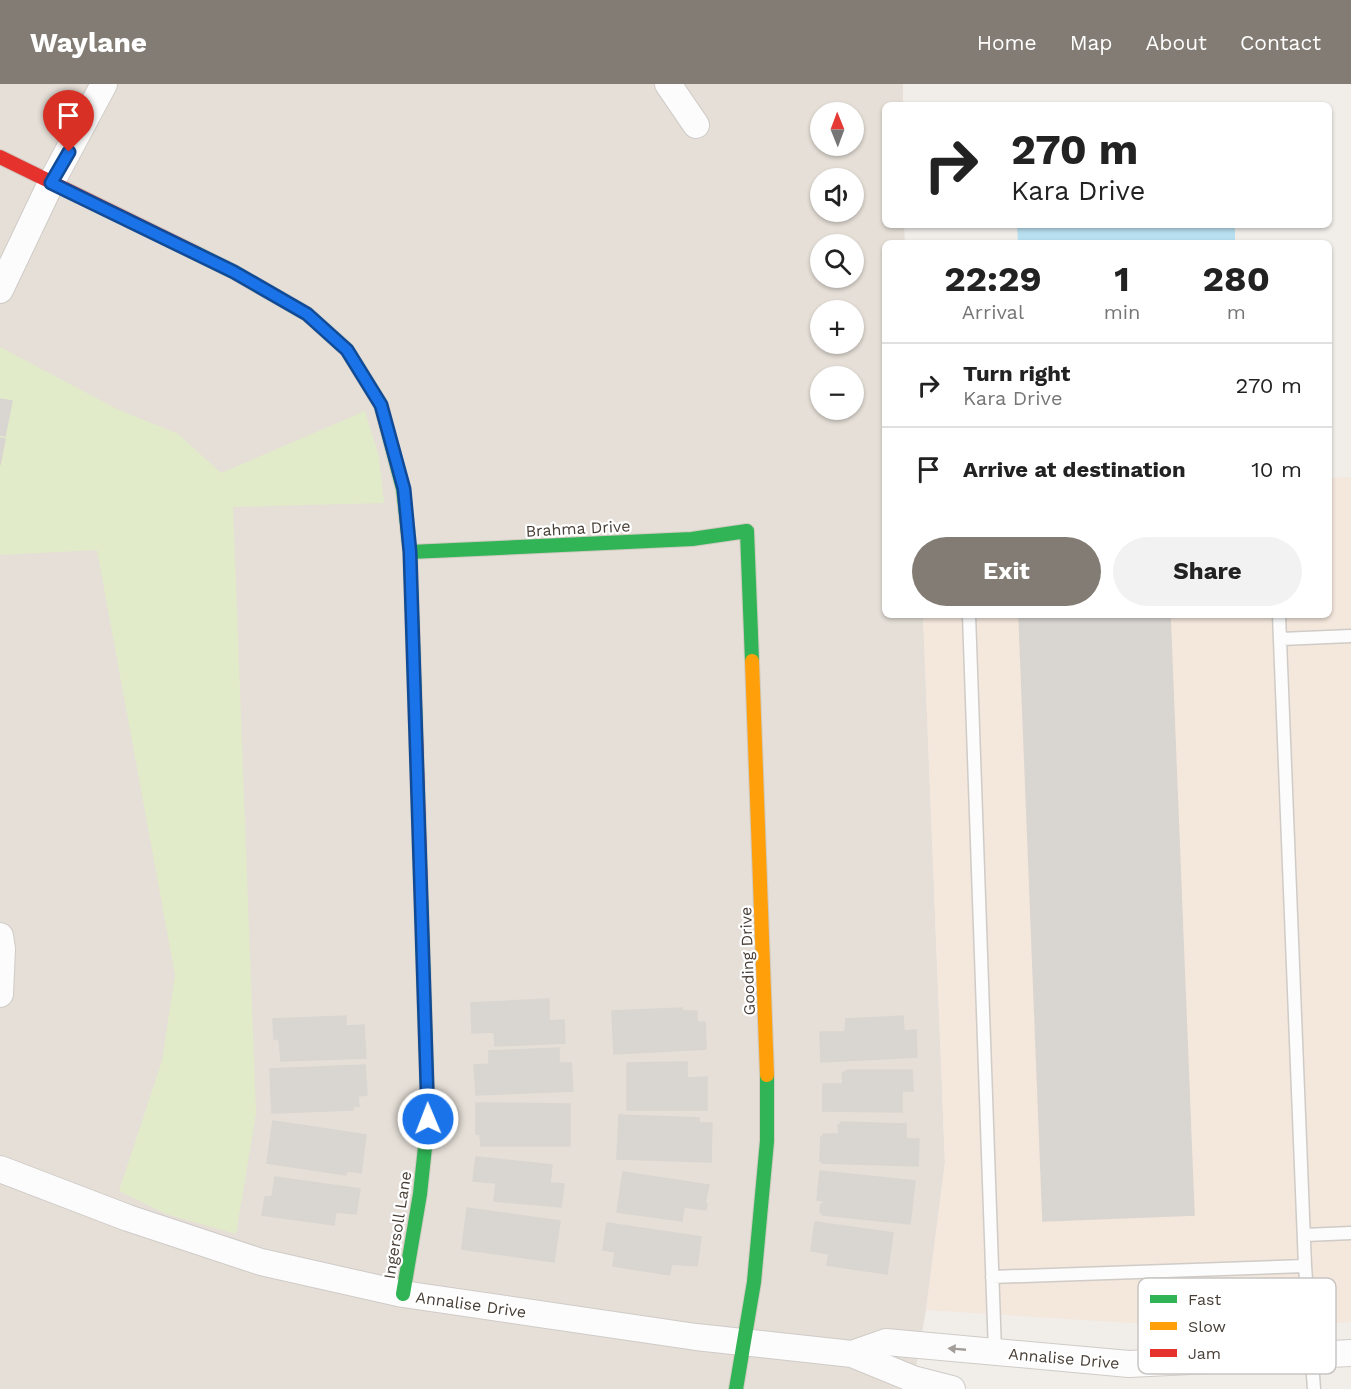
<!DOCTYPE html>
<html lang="en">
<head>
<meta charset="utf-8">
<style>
	:root { --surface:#fff; --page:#f2f2f2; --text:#222; --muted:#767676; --line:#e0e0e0; --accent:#827c74 }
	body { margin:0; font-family:"Work Sans",sans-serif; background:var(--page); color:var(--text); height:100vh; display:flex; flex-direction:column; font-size:22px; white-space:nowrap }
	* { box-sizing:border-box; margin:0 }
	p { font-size:20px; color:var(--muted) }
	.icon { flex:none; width:33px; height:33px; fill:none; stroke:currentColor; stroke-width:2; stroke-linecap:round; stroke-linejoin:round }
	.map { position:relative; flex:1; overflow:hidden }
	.sheet { position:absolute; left:882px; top:156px; width:450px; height:378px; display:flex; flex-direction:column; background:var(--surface); border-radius:9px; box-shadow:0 2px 4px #0004 }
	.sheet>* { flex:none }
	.guide { position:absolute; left:882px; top:18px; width:450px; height:126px; border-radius:9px; box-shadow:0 2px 4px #0004; background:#fff; color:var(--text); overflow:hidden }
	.needle { width:39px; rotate:359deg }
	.fabs { position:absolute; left:810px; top:18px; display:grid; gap:12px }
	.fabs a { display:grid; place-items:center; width:54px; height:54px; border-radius:50%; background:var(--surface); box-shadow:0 2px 4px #0004; font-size:30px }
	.pin { position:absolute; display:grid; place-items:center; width:51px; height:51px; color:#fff; margin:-62px -26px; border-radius:50% 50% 50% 0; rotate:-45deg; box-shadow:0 0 6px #0007 }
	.pin .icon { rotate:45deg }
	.me { position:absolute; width:66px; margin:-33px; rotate:359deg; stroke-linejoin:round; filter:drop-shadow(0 0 4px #0008) }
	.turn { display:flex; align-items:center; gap:21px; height:126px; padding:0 30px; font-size:27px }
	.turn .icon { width:78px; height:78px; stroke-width:2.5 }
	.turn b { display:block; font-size:42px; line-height:51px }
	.eta { display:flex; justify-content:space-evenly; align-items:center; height:102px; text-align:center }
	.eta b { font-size:36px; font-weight:700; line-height:42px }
	.action { display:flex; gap:12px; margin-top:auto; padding:12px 30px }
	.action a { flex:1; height:69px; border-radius:36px; background:var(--accent); color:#fff; font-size:24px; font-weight:700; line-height:69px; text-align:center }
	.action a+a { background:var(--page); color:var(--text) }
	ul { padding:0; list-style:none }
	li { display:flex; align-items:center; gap:18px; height:84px; padding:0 30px; border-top:2px solid var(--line) }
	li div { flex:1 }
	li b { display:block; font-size:22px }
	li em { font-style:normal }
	header { display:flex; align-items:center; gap:36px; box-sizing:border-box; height:84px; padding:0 30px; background:var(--accent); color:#fff }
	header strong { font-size:28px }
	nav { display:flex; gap:33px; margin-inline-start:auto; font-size:21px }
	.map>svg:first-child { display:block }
	.residential { fill:#e5dfd7; fill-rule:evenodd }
	.commercial { fill:#f4e7dc }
	.green { fill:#e2ebc9 }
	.water { fill:#b9e0f0 }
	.building { fill:#d9d5d1; stroke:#d9d5d0; stroke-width:1.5 }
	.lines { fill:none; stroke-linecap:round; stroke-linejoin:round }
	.lane-casing { stroke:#cfcbc7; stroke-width:15 }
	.street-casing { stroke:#cfcbc7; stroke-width:28 }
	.fast-casing { stroke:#d0cac1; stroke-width:16 }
	.slow-casing { stroke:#d0cac1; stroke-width:16 }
	.jam-casing { stroke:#d0cac1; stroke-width:16 }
	.lane { stroke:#fdfcfc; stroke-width:12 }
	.street { stroke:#fdfcfc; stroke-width:26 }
	.fast { stroke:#30b455; stroke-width:14 }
	.slow { stroke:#ff9f0a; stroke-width:14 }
	.jam { stroke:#e5322d; stroke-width:14 }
	.oneway { fill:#a29d98 }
	.route-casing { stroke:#114b97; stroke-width:15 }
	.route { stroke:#1a73e8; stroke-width:10 }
	.labels { text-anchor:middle; stroke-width:4.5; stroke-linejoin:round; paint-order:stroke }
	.street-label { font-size:16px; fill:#473e35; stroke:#fff }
	.key { fill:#fff; stroke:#c8c5c2; stroke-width:1.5 }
	.key-label { font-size:16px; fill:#473e35 }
</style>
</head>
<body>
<header>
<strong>Waylane</strong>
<nav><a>Home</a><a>Map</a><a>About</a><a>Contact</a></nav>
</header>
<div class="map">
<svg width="1351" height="1305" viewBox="0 0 1351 1305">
	<rect width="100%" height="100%" fill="#f1eeea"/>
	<path class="residential" d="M0,0H903V21H885V141H904L905,159H885V531H923L945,1079L926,1226L912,1305H0ZM820,28H854V62H820ZM820,94H854V128H820ZM820,160H854V194H820ZM820,226H854V260H820ZM820,292H854V326H820Z"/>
	<path class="commercial" d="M1351,393V1238L1257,1247L926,1226L945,1078L923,531H1329V394Z"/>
	<path class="green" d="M0,263L117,325L178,350L221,389L365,327L379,373L384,419L233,423L256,1029L236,1150L166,1130L119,1107L162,977L175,891L97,466L0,471Z"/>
	<path class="water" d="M1017,141H1235V159H1018Z"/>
	<path class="building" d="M0,315L12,317L5,352L0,351Z
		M0,354L5,355L0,381Z
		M1019,531H1170L1194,1131L1043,1137Z
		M549,915V937L564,936L565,959L495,962L494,948L472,949L471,919Z
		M682,924V927H697V938H705L706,965L614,970L612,927Z
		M346,932V942L364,941L366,974L281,977L279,955H274L273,935Z
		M903,932L904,947L916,946L917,973L821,978L820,948H845L846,935Z
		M559,964V979H571L573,1007L476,1011L474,981L489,980V967Z
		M687,978V994L707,993V1026H627V979Z
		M365,981L367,1011L358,1012L359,1022H353V1026L272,1029L270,985Z
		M848,986H912L913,1007H902V1028L823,1027V1000H843L842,989Z
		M476,1019L570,1020V1062H481L480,1050H476Z
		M619,1031L699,1034V1039H712L711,1078L617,1075Z
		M273,1037L366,1051L361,1089L347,1087L346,1091L267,1079Z
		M841,1038L906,1040V1055H919L918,1082L822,1079V1077H820L821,1053H823V1050H839L838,1041H840Z
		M476,1073L552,1081L550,1099L564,1100L561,1123L494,1117L496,1099L473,1097Z
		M820,1087L915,1097L910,1140L823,1131L820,1128L821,1120H823L824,1117L817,1116Z
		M623,1088L709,1101L705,1119L707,1120L706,1126L684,1123L682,1137L617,1128Z
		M275,1093L360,1105L356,1130L336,1128L334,1141L262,1131L265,1113H272Z
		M467,1124L560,1137L554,1178L462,1165Z
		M815,1138L893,1149L887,1190L827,1181L829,1170L811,1167Z
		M607,1139L701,1153L697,1182L672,1180L669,1191L613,1182L615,1168L603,1166Z"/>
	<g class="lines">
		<defs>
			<path id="lane" d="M969,531L995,1268
				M1279,531L1305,1182L1314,1305
				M1281,555L1351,552
				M1305,1151L1351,1149
				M992,1193L1305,1182"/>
			<path id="street" d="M668,0L696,41
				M0,206L51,99L104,0
				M0,852L2,865L0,910
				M0,1085L128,1134L261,1178L403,1210L696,1253L852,1270L913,1295L952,1305
				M852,1270L886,1258L1129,1280L1351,1269"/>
			<path id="fast" d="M196,169L234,188L307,230L347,266L381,321L403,405L410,468L416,650
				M410,468L692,455L747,447L752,577
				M403,1210L420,1110L428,1035L421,811
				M736,1305L754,1198L767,1057V991"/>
			<path id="slow" d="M752,577L767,991"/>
			<path id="jam" d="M0,73L196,169
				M416,650L421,811"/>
		</defs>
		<use href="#lane" class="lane-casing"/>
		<use href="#street" class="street-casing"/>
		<use href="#fast" class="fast-casing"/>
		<use href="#slow" class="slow-casing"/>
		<use href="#jam" class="jam-casing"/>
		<use href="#lane" class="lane"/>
		<use href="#street" class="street"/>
		<use href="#fast" class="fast"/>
		<use href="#slow" class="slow"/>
		<use href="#jam" class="jam"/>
	</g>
	<defs><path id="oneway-solid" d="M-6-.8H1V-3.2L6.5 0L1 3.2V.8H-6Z" transform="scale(1.5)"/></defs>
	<use class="oneway" href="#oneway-solid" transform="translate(957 1265) rotate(-175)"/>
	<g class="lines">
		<defs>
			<path id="route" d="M69,68L51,99L234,188L307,230L347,266L381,321L404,405L410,468L428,1035"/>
		</defs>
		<use href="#route" class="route-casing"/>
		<use href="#route" class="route"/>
	</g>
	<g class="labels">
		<g class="street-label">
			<text transform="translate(578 444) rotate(-3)" y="6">Brahma Drive</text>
			<text transform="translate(747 877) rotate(-92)" y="6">Gooding Drive</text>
			<text transform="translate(397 1141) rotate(-81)" y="6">Ingersoll Lane</text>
			<text transform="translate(471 1220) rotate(8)" y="6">Annalise Drive</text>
			<text transform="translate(1064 1274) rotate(5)" y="6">Annalise Drive</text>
		</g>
	</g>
	<rect x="1138" y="1194" width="198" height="96" rx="9" class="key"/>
	<rect x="1150" y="1211" width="27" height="8" fill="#30b455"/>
	<rect x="1150" y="1238" width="27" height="8" fill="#ff9f0a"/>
	<rect x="1150" y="1265" width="27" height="8" fill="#e5322d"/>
	<g class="key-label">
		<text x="1188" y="1221">Fast</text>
		<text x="1188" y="1248">Slow</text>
		<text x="1188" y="1275">Jam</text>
	</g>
</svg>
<div class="fabs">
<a><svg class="needle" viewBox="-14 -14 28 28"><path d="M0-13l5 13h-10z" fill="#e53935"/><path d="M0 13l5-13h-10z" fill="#767676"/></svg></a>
<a><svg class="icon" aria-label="sound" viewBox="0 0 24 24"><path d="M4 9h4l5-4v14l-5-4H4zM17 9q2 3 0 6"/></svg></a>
<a><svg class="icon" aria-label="search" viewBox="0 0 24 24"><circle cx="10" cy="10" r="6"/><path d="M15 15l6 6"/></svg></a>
<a>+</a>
<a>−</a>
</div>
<div class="pin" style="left:69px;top:68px;background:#d93025"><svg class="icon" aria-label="arrive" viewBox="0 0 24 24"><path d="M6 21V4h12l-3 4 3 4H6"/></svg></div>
<svg class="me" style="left:428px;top:1035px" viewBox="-20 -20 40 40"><circle r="17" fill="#1a73e8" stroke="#fff" stroke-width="3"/><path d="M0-11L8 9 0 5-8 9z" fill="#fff"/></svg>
<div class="guide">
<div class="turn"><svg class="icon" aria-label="right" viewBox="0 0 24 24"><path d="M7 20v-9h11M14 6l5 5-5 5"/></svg><div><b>270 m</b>Kara Drive</div></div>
</div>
<section class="sheet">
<div class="eta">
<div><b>22:29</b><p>Arrival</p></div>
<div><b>1</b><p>min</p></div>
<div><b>280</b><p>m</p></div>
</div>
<ul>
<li><svg class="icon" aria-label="right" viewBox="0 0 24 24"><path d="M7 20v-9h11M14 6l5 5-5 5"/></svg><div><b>Turn right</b><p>Kara Drive</p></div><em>270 m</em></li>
<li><svg class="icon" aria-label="arrive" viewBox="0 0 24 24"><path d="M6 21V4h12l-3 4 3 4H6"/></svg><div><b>Arrive at destination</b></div><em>10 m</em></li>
</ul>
<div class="action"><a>Exit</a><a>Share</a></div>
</section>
</div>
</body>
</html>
